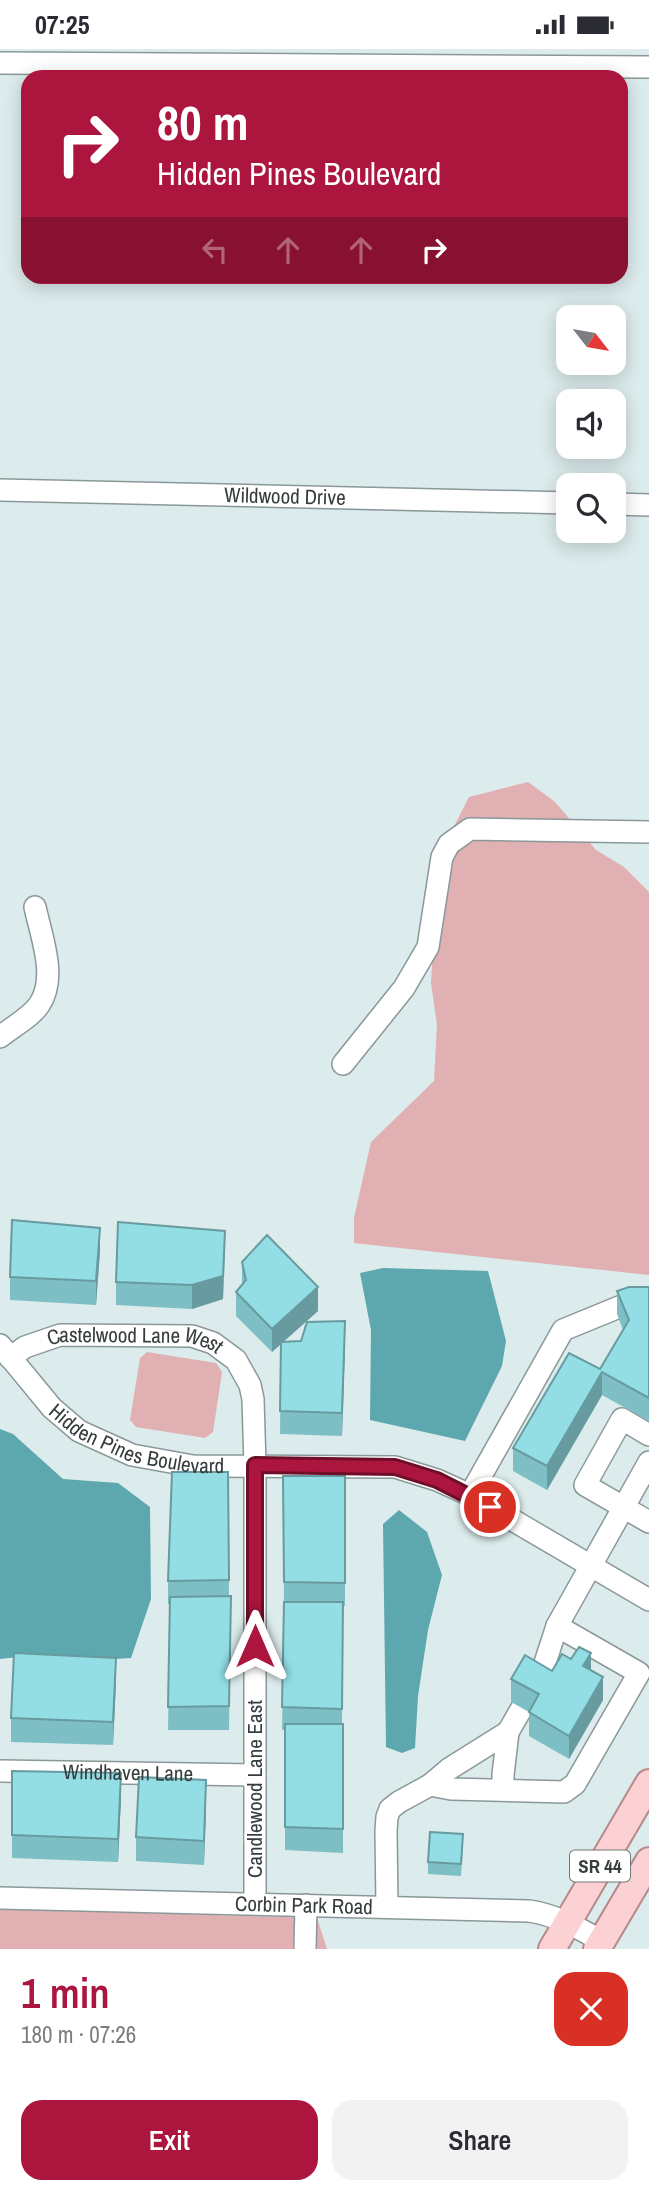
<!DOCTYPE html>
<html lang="en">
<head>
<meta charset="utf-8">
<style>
	:root { --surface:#fff; --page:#f2f2f3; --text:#2b2b33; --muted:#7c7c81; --accent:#ab153e }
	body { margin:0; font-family:"Archivo Narrow",sans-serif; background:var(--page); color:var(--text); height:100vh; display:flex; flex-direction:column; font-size:26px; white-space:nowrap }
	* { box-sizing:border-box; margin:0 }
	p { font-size:23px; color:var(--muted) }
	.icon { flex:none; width:38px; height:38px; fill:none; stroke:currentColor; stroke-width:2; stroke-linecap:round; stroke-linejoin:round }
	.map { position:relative; height:1900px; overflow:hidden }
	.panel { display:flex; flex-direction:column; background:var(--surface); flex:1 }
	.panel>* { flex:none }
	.guide { position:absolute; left:21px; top:21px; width:607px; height:214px; border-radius:21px; box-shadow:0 4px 18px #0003; background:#ab153e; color:#fff; overflow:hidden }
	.needle { width:46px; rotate:121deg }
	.fabs { position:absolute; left:556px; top:256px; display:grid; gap:14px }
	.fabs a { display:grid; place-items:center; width:70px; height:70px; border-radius:14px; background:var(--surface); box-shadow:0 4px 18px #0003; font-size:35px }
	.pin { position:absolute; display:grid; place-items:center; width:60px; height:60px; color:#fff; margin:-30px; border:4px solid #fff; border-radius:50%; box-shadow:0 2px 7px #0007 }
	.me { position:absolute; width:77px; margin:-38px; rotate:0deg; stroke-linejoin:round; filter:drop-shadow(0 0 5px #0008) }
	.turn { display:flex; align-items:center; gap:24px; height:147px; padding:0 21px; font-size:32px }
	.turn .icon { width:91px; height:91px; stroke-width:2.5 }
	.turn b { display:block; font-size:49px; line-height:60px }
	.lanes { display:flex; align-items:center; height:66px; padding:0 21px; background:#0003; justify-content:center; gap:35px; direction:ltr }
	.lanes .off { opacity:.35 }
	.round { display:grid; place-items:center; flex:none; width:74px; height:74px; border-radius:21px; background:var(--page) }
	.head { display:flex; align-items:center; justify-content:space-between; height:119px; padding:0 21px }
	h1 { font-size:42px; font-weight:600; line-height:52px; color:var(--accent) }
	.button { display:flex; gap:14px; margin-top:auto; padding:14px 21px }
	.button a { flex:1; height:80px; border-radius:21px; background:var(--accent); color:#fff; font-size:28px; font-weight:600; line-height:80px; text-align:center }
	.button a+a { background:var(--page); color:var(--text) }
	.status { display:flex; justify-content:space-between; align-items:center; height:49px; padding:0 35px; background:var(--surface); direction:ltr }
	.status svg { height:19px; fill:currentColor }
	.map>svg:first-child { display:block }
	.green { fill:#e0b0b3 }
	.water { fill:#5da7ae }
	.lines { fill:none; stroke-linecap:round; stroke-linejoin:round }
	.minor-casing { stroke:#8a9899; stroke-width:24 }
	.major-casing { stroke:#b68a8d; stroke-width:30 }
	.minor { stroke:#fff; stroke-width:21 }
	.major { stroke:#fcd1d4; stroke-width:26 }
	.wall { fill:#7ebfc5 }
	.shaded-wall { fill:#679ba0 }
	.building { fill:#93dee5; stroke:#679ba0; stroke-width:2 }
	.route-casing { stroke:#6f0e28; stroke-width:18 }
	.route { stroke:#ab153e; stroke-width:12 }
	.labels { text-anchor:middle; stroke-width:5; stroke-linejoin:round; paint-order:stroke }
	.shield { fill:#fff; stroke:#737777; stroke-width:2 }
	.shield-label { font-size:19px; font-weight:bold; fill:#373d3d }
	.street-label { font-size:21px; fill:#373d3d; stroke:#fff }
</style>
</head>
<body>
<div class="status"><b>07:25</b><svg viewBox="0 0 49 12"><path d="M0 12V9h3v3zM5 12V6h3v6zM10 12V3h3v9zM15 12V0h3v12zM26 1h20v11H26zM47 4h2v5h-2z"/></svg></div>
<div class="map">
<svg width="649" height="1900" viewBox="0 0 649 1900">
	<rect width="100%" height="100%" fill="#dcebec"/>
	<path class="green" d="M528,733L555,753L596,801L624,818L649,843V1226L354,1194V1169L371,1093L434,1032L437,976L431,934L437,833L448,789L469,748Z
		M147,1303L216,1314L222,1323L213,1383L205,1389L136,1378L130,1371L140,1309Z
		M0,1860L317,1869L327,1900H0Z"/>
	<path class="water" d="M383,1219L488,1222L506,1292L502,1317L465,1392L370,1371L371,1281L360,1224Z
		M0,1380L13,1385L63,1430L118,1434L150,1458L151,1550L131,1609C87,1613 43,1604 0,1610Z
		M399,1461L427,1483L442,1526L428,1581L418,1647L415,1699L402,1704L386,1698L383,1475Z"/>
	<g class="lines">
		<defs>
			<g id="minor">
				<path d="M0,14L649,18"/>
				<path id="s1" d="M0,441L569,454"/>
				<path d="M614,455L649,456"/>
				<path d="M0,988C12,978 30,969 39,956C58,929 41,887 35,858"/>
				<path d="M343,1015L404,939L428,898L442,808L449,795L470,780L649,783"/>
				<path id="s2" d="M0,1296L52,1359L79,1382L132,1406L193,1417L395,1418L437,1431L470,1446L649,1551"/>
				<path id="s3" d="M10,1309L25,1298L60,1286L192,1287L213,1294L236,1311L250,1336L253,1350L255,1416V1854"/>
				<path d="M649,1386L622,1370L585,1436L649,1473"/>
				<path d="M470,1446L563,1281L624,1256L649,1255"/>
				<path id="s4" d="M0,1722L255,1726"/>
				<path d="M430,1736L451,1740L564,1743L575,1735L639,1624L557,1577"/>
				<path d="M503,1741V1726L508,1683L541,1626L557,1577L649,1413"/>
				<path id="s5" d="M0,1849L529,1862C556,1866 577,1878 601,1892"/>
				<path d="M387,1858L386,1782L387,1768L390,1760L399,1753L430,1736L449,1720L508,1683"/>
				<path d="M305,1900L306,1856"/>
			</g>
			<path id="major" d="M552,1900L649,1734
				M597,1900L649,1812"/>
		</defs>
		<use href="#minor" class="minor-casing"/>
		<use href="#major" class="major-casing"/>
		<use href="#minor" class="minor"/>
		<use href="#major" class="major"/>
	</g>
	<path class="wall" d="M100,1202L96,1256L10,1251V1228Z
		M225,1205L223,1250L192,1260L116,1256V1233Z
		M242,1213L318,1262L283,1293L345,1295L342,1387L280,1385L281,1295L272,1303L236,1267V1243L242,1236Z
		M649,1238V1372L602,1346L547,1441L513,1422V1399L600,1320L623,1281L617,1265V1242Z
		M228,1423L229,1547H231L229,1681H168L170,1555H168V1532Z
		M283,1427H345V1557H343L342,1675H343V1804L285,1801V1681H282L284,1556Z
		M591,1621L603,1651L569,1710L529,1687V1663L511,1653V1630L552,1622Z
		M116,1632L113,1696L11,1693V1669Z
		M12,1722L121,1748L118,1813L12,1809Z
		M206,1755L204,1816L136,1812V1788Z
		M463,1797L461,1827L428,1825V1813Z"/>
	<path class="shaded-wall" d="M100,1179V1202L96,1256V1232Z
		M225,1182L223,1250L192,1260V1236Z
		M318,1238V1262L272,1303V1280Z
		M345,1272V1295L342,1387V1364Z
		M602,1323V1346L547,1441V1417Z
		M591,1604V1627L583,1617Z
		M116,1609V1632L113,1696V1673Z
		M603,1628V1651L569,1710V1687Z
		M121,1724V1748L118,1813V1790Z
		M206,1731V1755L204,1816V1792Z"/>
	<path class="building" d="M12,1171L100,1179L96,1232L10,1228Z
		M118,1173L225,1182L223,1227L192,1236L116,1233Z
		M267,1186L318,1238L272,1280L236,1243L246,1231L242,1213Z
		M629,1238H649V1349L602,1323L547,1417L513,1399L569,1304L600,1320L629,1271L617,1242Z
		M345,1272L342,1364L280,1362L281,1293L301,1292L307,1273Z
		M172,1423H228L229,1531L168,1532Z
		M283,1427H345V1534L284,1533Z
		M231,1547L229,1657L168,1658L170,1548Z
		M284,1553H343L342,1660L282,1658Z
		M579,1598L591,1604L583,1617L603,1628L569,1687L529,1663L539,1645L511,1630L525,1606L552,1622L562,1605L571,1610Z
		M14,1604L116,1609L113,1673L11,1669Z
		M285,1675H343V1780L285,1778Z
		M12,1722L121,1724L118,1790L12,1786Z
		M139,1728L206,1731L204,1792L136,1788Z
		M430,1783L463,1785L461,1815L428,1813Z"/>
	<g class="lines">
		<defs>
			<path id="route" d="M255,1597V1416L395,1418L437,1431L490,1458"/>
		</defs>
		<use href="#route" class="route-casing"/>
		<use href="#route" class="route"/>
	</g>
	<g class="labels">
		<rect class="shield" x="570" y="1801.5" width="60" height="31" rx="5"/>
		<g class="shield-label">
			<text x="600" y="1824">SR 44</text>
		</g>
		<g class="street-label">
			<text dy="7" stroke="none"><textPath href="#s1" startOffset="285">Wildwood Drive</textPath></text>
			<text dy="7" stroke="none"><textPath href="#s3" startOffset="131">Castelwood Lane West</textPath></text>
			<text dy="7" stroke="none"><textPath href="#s2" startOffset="175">Hidden Pines Boulevard</textPath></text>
			<text dy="7" stroke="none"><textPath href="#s4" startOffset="128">Windhaven Lane</textPath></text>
			<text transform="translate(255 1740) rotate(-90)" y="7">Candlewood Lane East</text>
			<text dy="7" stroke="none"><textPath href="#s5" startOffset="304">Corbin Park Road</textPath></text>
		</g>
	</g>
</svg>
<div class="fabs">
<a><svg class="needle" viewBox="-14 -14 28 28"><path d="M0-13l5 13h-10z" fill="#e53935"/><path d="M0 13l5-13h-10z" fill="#7c7c81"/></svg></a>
<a><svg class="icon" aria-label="sound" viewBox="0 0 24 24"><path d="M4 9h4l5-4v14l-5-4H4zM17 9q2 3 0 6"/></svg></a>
<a><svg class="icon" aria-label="search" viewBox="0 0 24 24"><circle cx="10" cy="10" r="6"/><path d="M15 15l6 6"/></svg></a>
</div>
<div class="pin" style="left:490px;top:1458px;background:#d93025"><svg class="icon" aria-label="arrive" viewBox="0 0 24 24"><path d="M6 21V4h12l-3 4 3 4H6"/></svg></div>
<svg class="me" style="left:255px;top:1597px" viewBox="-20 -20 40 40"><path d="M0-17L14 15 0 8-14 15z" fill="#ab153e" stroke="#fff" stroke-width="4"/></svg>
<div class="guide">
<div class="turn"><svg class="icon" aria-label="right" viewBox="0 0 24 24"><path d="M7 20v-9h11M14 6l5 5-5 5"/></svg><div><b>80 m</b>Hidden Pines Boulevard</div></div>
<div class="lanes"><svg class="icon off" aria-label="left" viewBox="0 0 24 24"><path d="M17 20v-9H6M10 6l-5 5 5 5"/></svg><svg class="icon off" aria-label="ahead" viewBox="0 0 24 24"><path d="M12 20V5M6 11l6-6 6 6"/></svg><svg class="icon off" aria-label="ahead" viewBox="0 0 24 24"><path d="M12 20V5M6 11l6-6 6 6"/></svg><svg class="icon" aria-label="right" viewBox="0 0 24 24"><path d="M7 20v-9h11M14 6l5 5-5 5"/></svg></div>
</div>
</div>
<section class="panel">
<div class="head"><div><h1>1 min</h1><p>180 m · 07:26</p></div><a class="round" style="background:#d93025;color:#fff"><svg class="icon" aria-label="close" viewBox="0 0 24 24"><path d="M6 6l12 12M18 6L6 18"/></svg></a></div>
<div class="button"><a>Exit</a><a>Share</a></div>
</section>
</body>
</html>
